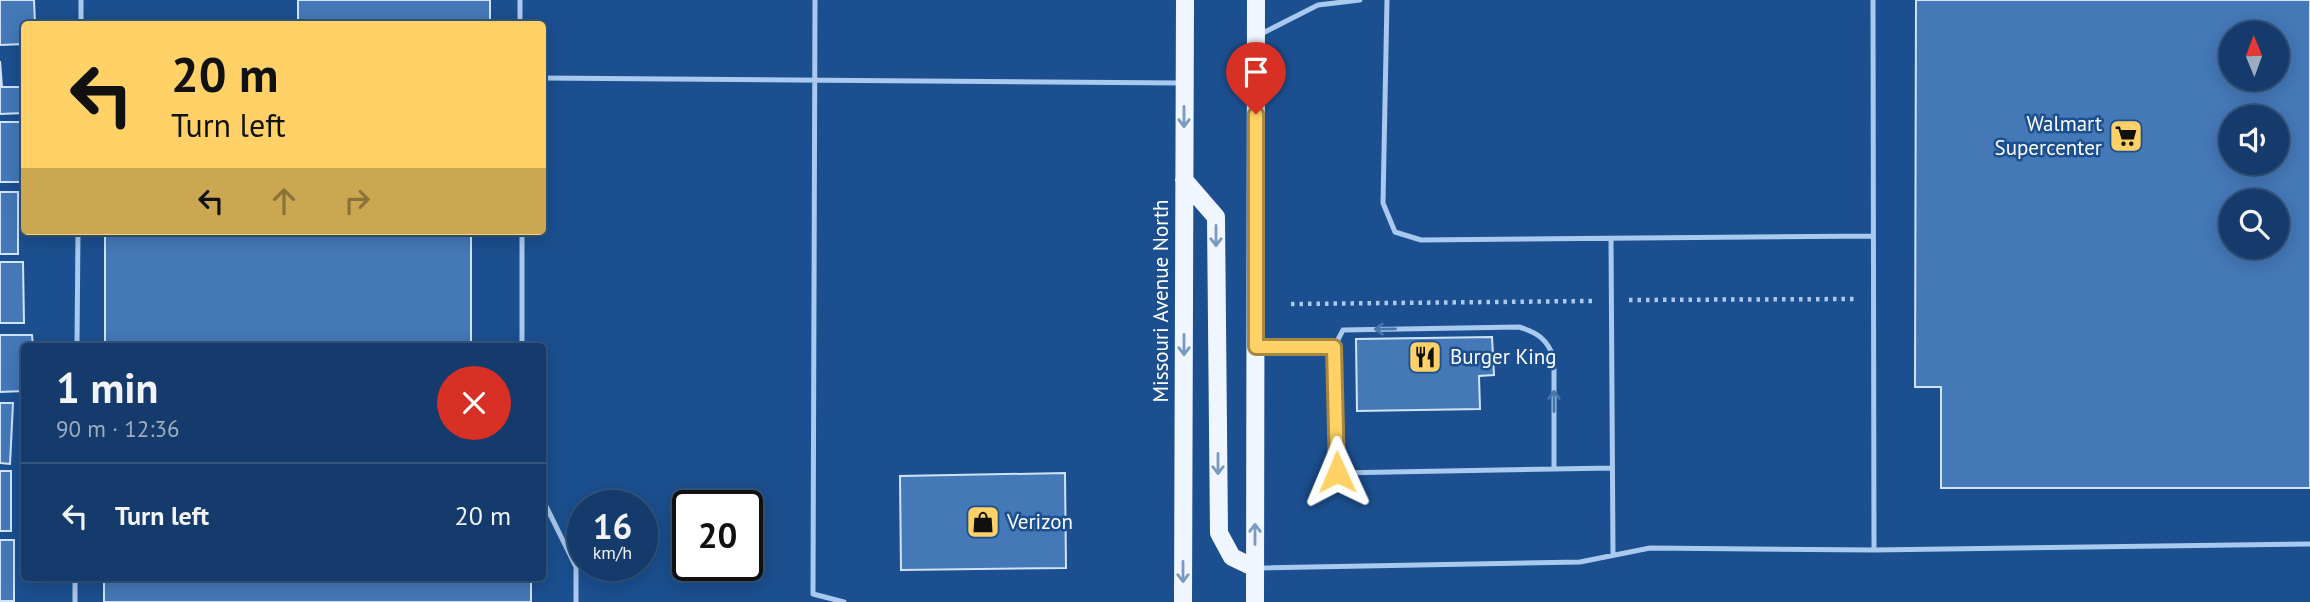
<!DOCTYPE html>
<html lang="en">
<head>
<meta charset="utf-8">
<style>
	:root { --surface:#143b6b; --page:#1d4271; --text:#f1f3f6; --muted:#9dadc1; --line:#33557e }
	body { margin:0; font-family:"PT Sans",sans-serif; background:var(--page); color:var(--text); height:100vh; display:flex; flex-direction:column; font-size:26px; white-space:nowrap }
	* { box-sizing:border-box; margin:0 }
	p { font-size:23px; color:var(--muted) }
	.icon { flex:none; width:38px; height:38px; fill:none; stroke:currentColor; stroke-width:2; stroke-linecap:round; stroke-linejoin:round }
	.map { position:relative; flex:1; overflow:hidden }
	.side { position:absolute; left:21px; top:343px; width:525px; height:238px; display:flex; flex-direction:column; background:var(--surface); border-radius:7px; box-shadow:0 4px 18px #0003,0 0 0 2px var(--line) }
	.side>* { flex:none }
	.banner { position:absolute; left:21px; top:21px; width:525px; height:214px; border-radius:7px; box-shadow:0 4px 18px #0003,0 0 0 2px var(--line); background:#ffd166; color:#111; overflow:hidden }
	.needle { width:46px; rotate:359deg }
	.controls { position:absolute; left:2219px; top:21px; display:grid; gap:14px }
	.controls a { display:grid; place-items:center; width:70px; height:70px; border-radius:50%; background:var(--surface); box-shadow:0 4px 18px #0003,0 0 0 2px var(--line); font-size:35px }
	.speed { position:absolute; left:567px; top:490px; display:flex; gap:14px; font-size:35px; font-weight:700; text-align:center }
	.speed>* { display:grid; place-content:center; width:91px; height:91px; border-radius:50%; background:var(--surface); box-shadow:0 4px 18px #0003,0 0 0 2px var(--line); line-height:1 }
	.speed small { font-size:18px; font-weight:400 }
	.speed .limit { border:4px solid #111; border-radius:10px; background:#fff; color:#111 }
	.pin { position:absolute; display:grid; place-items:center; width:60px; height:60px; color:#fff; margin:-72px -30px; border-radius:50% 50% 50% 0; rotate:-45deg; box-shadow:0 0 7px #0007 }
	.pin .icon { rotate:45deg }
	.me { position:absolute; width:77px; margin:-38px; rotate:359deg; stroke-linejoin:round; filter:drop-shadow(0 0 5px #0008) }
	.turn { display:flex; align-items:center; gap:24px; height:147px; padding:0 35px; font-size:32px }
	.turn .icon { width:91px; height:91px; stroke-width:2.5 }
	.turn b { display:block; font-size:49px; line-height:60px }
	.lanes { display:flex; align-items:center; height:66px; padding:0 35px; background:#0003; justify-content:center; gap:35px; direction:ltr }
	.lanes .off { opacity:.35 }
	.round { display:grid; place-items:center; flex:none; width:74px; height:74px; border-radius:37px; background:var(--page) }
	.headline { display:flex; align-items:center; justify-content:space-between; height:119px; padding:0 35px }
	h1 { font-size:42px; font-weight:600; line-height:52px }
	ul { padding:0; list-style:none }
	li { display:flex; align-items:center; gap:21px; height:105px; padding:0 35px; border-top:2px solid var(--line) }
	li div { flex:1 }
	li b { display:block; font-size:26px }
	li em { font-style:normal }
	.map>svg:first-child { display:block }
	.building { fill:#4478b7; stroke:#cfe3fa; stroke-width:2; fill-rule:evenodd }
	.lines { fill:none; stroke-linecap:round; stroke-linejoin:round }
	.path { stroke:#a9c9ee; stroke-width:4.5; stroke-dasharray:3.5 5; stroke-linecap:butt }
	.service { stroke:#a9c9ee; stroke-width:5 }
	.primary { stroke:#f0f6ff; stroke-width:18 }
	.oneway { stroke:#7b9ac1 }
	.oneway2 { stroke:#4674ac }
	.route-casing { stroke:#a68842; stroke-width:18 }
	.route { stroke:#ffd166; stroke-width:12 }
	.labels { text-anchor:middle; stroke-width:5; stroke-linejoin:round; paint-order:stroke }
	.poi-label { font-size:21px; fill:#fff; stroke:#1b4f8f; text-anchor:start }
	.street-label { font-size:21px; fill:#fff; stroke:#1b4f8f }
</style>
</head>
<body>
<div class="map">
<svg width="2310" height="602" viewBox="0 0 2310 602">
	<rect width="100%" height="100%" fill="#1b4f8f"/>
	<path class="building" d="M0,0H34L35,24H24V44L0,45Z
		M298,0H490V24H298Z
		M1916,0H2310V488H1941V387H1915ZM2231,33H2277V79H2231ZM2231,117H2277V163H2231ZM2231,201H2277V247H2231Z
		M0,61L2,87H24V113L0,114Z
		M0,122H22L23,182H0Z
		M0,192H18V254H0Z
		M105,231H471V343L501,344V346H105Z
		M0,262H23L24,323H0Z
		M0,335H32L33,346H24V391L0,392Z
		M1492,337L1494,375L1479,376L1480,409L1357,411L1356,339Z
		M0,403H13L10,464L0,463Z
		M0,471H11V531H0Z
		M1065,473L1066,568L901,570L900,476Z
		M0,540H14V601H0Z
		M104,578H531V602H104Z"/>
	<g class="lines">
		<path class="path" d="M1629,300L1855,299
			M1291,304L1592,301"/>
		<path class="service" d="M520,0V24
			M815,0L813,594L844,602
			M1387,0L1383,203L1395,232L1421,240L1873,236
			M81,24V0
			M1259,35L1318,5L1360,0
			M542,78L1181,83
			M522,231V346
			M1611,238L1613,555
			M77,346L78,231
			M1259,347H1334L1337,473L1612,468
			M1334,347L1343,330L1519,327C1538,333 1547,339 1554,358V469
			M542,498L576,567V602
			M1874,550L2310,544
			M1259,568L1580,562L1650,548L1874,550L1873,0
			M75,602V578"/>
		<path class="primary" d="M1184,180L1216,217L1219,533L1232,557L1255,568
			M1183,602L1185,0
			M1255,602L1256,0"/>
	</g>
	<defs><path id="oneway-shaft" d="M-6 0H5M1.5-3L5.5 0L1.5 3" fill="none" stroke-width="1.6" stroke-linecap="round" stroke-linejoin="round" transform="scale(1.75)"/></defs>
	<g class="oneway">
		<use href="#oneway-shaft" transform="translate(1184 117) rotate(90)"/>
		<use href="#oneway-shaft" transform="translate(1216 236) rotate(90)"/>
		<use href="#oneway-shaft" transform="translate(1184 345) rotate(90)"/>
		<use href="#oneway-shaft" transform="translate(1218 464) rotate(90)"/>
		<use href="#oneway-shaft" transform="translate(1255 534) rotate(-90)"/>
		<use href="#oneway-shaft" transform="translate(1183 572) rotate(90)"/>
	</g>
	<g class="oneway2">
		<use href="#oneway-shaft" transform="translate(1385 329) rotate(179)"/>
		<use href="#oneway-shaft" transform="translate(1554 401) rotate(-90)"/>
	</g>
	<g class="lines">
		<defs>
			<path id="route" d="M1256,114V347H1334L1337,472"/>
		</defs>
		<use href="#route" class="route-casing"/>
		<use href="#route" class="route"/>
	</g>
	<defs>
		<symbol id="supermarket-square" viewBox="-11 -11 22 22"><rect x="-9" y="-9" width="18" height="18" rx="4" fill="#ffd166" stroke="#1b4f8f"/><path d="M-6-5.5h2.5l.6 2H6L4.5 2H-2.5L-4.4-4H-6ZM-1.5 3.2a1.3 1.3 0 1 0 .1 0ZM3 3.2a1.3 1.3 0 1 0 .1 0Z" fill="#111"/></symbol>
		<symbol id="restaurant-square" viewBox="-11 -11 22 22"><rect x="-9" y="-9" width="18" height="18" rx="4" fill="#ffd166" stroke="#1b4f8f"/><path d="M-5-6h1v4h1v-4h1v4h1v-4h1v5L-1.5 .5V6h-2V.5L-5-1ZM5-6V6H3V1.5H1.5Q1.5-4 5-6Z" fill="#111"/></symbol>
		<symbol id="shop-square" viewBox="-11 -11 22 22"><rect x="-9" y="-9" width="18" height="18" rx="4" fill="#ffd166" stroke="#1b4f8f"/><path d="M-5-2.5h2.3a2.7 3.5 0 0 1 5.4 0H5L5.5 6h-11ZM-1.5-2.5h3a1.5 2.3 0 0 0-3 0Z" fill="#111"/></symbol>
	</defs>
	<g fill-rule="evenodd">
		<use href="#supermarket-square" x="2107" y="117" width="38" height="38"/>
		<use href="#restaurant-square" x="1406" y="338" width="38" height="38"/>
		<use href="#shop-square" x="964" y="503" width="38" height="38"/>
	</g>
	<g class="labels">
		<g class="poi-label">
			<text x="2102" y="131" text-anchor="end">Walmart<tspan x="2102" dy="24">Supercenter</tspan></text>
			<text x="1450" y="364">Burger King</text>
			<text x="1007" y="529">Verizon</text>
		</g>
		<g class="street-label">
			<text transform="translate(1161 301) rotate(-90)" y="7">Missouri Avenue North</text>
		</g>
	</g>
</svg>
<div class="controls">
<a><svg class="needle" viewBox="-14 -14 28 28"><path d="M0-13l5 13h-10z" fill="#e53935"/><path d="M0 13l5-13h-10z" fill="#9dadc1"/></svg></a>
<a><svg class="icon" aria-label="sound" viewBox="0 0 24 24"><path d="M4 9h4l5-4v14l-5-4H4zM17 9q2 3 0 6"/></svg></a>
<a><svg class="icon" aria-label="search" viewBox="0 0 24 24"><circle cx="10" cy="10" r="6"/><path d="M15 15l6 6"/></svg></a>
</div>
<div class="speed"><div>16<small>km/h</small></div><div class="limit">20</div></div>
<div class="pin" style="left:1256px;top:114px;background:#d93025"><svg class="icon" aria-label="arrive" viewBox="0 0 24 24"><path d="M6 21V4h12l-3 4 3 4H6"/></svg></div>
<svg class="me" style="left:1337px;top:472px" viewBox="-20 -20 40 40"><path d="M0-17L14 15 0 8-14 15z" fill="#ffd166" stroke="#fff" stroke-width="4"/></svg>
<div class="banner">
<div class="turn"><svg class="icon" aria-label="left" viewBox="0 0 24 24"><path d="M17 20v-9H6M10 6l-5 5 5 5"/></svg><div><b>20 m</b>Turn left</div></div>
<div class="lanes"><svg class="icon" aria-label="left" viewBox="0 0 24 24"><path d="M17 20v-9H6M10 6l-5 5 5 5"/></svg><svg class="icon off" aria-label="ahead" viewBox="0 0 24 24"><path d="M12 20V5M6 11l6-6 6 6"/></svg><svg class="icon off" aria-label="right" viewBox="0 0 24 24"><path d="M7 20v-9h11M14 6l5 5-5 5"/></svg></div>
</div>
<section class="side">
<div class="headline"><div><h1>1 min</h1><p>90 m · 12:36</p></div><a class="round" style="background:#d93025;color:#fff"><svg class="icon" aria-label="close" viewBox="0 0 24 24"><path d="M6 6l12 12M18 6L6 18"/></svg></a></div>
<ul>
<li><svg class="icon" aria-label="left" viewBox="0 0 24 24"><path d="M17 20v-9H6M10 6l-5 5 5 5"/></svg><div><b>Turn left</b></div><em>20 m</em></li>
</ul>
</section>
</div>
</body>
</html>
